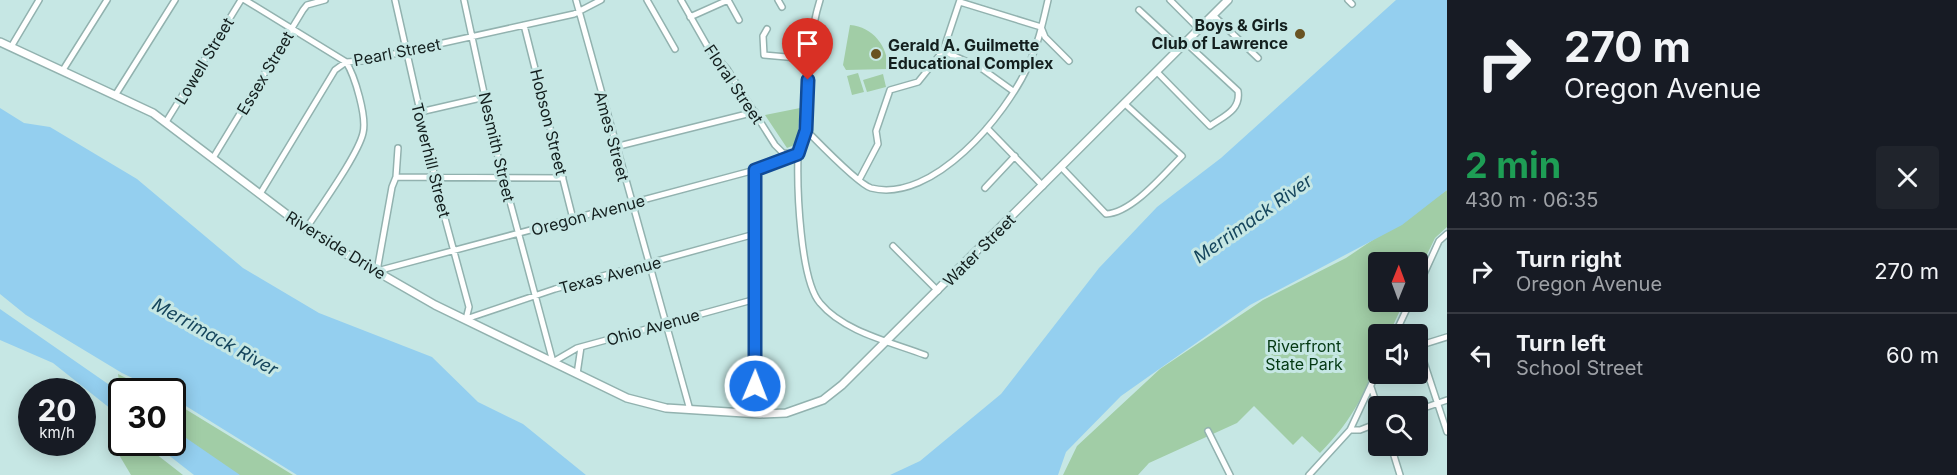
<!DOCTYPE html>
<html lang="en">
<head>
<meta charset="utf-8">
<style>
	:root { --surface:#171b24; --page:#20242c; --text:#f1f3f6; --muted:#9ea1a6; --line:#363941 }
	body { margin:0; font-family:Inter,sans-serif; background:var(--page); color:var(--text); height:100vh; display:flex; flex-direction:column; font-size:22px; white-space:nowrap }
	* { box-sizing:border-box; margin:0 }
	p { font-size:20px; color:var(--muted) }
	.icon { flex:none; width:33px; height:33px; fill:none; stroke:currentColor; stroke-width:2; stroke-linecap:round; stroke-linejoin:round }
	.map { position:relative; flex:1; overflow:hidden }
	.side { display:flex; flex-direction:column; background:var(--surface); width:510px }
	.side>* { flex:none }
	.banner { background:#171b24; color:var(--text); overflow:hidden }
	.needle { width:39px; rotate:1deg }
	.buttons { position:absolute; left:1368px; top:252px; display:grid; gap:12px }
	.buttons a { display:grid; place-items:center; width:60px; height:60px; border-radius:6px; background:var(--surface); box-shadow:0 3px 15px #0003; font-size:30px }
	.speed { position:absolute; left:18px; top:378px; display:flex; gap:12px; font-size:30px; font-weight:700; text-align:center }
	.speed>* { display:grid; place-content:center; width:78px; height:78px; border-radius:50%; background:var(--surface); box-shadow:0 3px 15px #0003; line-height:1 }
	.speed small { font-size:15px; font-weight:400 }
	.speed .limit { border:3px solid #111; border-radius:9px; background:#fff; color:#111 }
	.pin { position:absolute; display:grid; place-items:center; width:51px; height:51px; color:#fff; margin:-62px -26px; border-radius:50% 50% 50% 0; rotate:-45deg; box-shadow:0 0 6px #0007 }
	.pin .icon { rotate:45deg }
	.me { position:absolute; width:66px; margin:-33px; rotate:1deg; stroke-linejoin:round; filter:drop-shadow(0 0 4px #0008) }
	.turn { display:flex; align-items:center; gap:21px; height:126px; padding:0 18px; font-size:27px }
	.turn .icon { width:78px; height:78px; stroke-width:2.5 }
	.turn b { display:block; font-size:42px; line-height:51px }
	.round { display:grid; place-items:center; flex:none; width:63px; height:63px; border-radius:6px; background:var(--page) }
	.head { display:flex; align-items:center; justify-content:space-between; height:102px; padding:0 18px }
	h1 { font-size:36px; font-weight:700; line-height:45px; color:#1e9e55 }
	ul { padding:0; list-style:none }
	li { display:flex; align-items:center; gap:18px; height:84px; padding:0 18px; border-top:2px solid var(--line) }
	li div { flex:1 }
	li b { display:block; font-size:22px }
	li em { font-style:normal }
	main { display:flex; flex:1; min-height:0 }
	.map>svg:first-child { display:block }
	.green { fill:#a1cda6 }
	.water { fill:#94cfef }
	.lines { fill:none; stroke-linecap:round; stroke-linejoin:round }
	.minor-casing { stroke:#92b2af; stroke-width:8 }
	.secondary-casing { stroke:#92b2af; stroke-width:10 }
	.minor { stroke:#fff; stroke-width:5 }
	.secondary { stroke:#fff; stroke-width:7 }
	.route-casing { stroke:#114b97; stroke-width:15 }
	.route { stroke:#1a73e8; stroke-width:10 }
	.poi-dot { fill:#695322; stroke:#c6e7e4; stroke-width:2 }
	.labels { text-anchor:middle; stroke-width:6; stroke-linejoin:round; paint-order:stroke }
	.poi-label { font-size:16px; font-weight:bold; fill:#131f1e; stroke:#c6e7e4; text-anchor:end }
	.street-label { font-size:16px; fill:#131f1e; stroke:#c6e7e4 }
	.park-label { font-size:16px; fill:#043913; stroke:#c6e7e4 }
	.water-label { font-size:18px; font-style:italic; fill:#15455c; stroke:#c6e7e4 }
</style>
</head>
<body>
<main>
<div class="map">
<svg width="1447" height="475" viewBox="0 0 1447 475">
	<rect width="100%" height="100%" fill="#c6e7e4"/>
	<path class="green" d="M850,25C873,27 888,46 888,69L846,70L843,65Z
		M858,73L864,92L852,95L847,76Z
		M883,74L886,87L867,92L863,80Z
		M800,108L797,144L787,148L765,115Z
		M1447,190V227L1435,238L1418,273V262H1378V302H1404L1389,334H1378C1378,379 1351,422 1320,453L1302,436L1293,445L1254,406L1237,423L1149,463L1138,475H1063L1077,446L1160,369L1263,300L1346,258Z
		M118,374L152,391L122,392L121,396Z
		M173,402L182,407L293,475H198L172,442Z
		M121,436L122,442L142,443L183,475H131L112,443Z"/>
	<path class="water" d="M1396,0H1447V190L1402,225L1250,305L1121,396L1066,452L1058,475H890L920,461L1001,394L1099,268L1157,207L1221,158Z
		M0,108L24,123L50,127L137,179L243,268L319,313L432,357L478,402L523,424L586,475H297L173,398L172,392L159,391L122,373L26,315L0,294Z
		M0,309L121,393V417L53,363L0,340Z
		M173,429L240,475H194L153,443L172,442Z"/>
	<g class="lines">
		<defs>
			<path id="minor" d="M245,0L346,62C355,76 367,117 363,133C358,155 320,207 306,229
				M395,0L440,200L469,307L466,319
				M464,0L497,153L553,362L577,348L756,299
				M576,0L690,410
				M647,0L675,49
				M681,0L709,49L727,69L775,145L783,153L796,154
				M728,0L739,20
				M778,0L782,7
				M820,0C807,41 809,83 807,126C806,137 799,146 798,156C797,188 800,280 820,303C844,332 891,342 925,355
				M1170,0L1199,29
				M1348,0L1352,4
				M960,2L1041,27L1045,37L1069,61
				M1139,10L1180,48
				M1213,15L1258,58
				M690,17L728,0
				M524,25L573,219
				M767,29L763,36L764,55L809,59
				M11,47L39,0
				M943,51L981,68L1013,91
				M63,70L107,0
				M1157,72L1210,126C1224,116 1241,110 1238,91L1185,42
				M116,94L175,0
				M420,112L485,97
				M166,122L241,0
				M987,128L1043,186
				M806,130C818,142 858,184 871,188C933,204 1006,115 1028,66C1038,45 1043,22 1048,0
				M615,147L755,112
				M398,148L396,177L392,187L377,271L755,170L798,154
				M213,158L303,10L307,5L325,0
				M1062,168L1106,214C1132,213 1164,174 1182,156L1125,104
				M396,177L563,178
				M859,180L878,144L876,131L890,90L918,82L943,51L960,0
				M985,188L1015,156
				M260,194L335,70L346,62L362,61L574,14L601,0
				M893,246L938,291
				M1418,287L1439,241L1447,234
				M466,319L555,289L755,234
				M1395,334L1410,302
				M1418,346L1447,337
				M1419,347L1447,432
				M577,374L581,347
				M1371,387L1378,408
				M1418,410L1447,400
				M754,414L755,170
				M1350,430H1360L1378,423
				M1208,431L1230,475
				M1391,446L1400,475
				M1309,475L1350,430L1378,370"/>
			<path id="secondary" d="M0,42L153,113L306,229L348,255L435,305L627,398L666,408L760,414L786,413L823,400L842,385L1228,0"/>
		</defs>
		<use href="#minor" class="minor-casing"/>
		<use href="#secondary" class="secondary-casing"/>
		<use href="#minor" class="minor"/>
		<use href="#secondary" class="secondary"/>
	</g>
	<g class="lines">
		<defs>
			<path id="route" d="M755,386V170L798,154L806,130L808,80"/>
		</defs>
		<use href="#route" class="route-casing"/>
		<use href="#route" class="route"/>
	</g>
	<g class="poi-dot">
		<circle cx="1300" cy="34" r="6"/>
		<circle cx="876" cy="54" r="6"/>
	</g>
	<g class="labels">
		<g class="poi-label">
			<text x="1288" y="31">Boys &amp; Girls<tspan x="1288" dy="18">Club of Lawrence</tspan></text>
			<text x="888" y="51" text-anchor="start">Gerald A. Guilmette<tspan x="888" dy="18">Educational Complex</tspan></text>
		</g>
		<g class="street-label">
			<text transform="translate(397 52) rotate(-11)" y="6">Pearl Street</text>
			<text transform="translate(204 61) rotate(-59)" y="6">Lowell Street</text>
			<text transform="translate(265 73) rotate(-59)" y="6">Essex Street</text>
			<text transform="translate(734 84) rotate(56)" y="6">Floral Street</text>
			<text transform="translate(549 122) rotate(76)" y="6">Hobson Street</text>
			<text transform="translate(612 136) rotate(75)" y="6">Ames Street</text>
			<text transform="translate(497 147) rotate(77)" y="6">Nesmith Street</text>
			<text transform="translate(431 160) rotate(76)" y="6">Towerhill Street</text>
			<text transform="translate(588 215) rotate(-15)" y="6">Oregon Avenue</text>
			<text transform="translate(336 245) rotate(32)" y="6">Riverside Drive</text>
			<text transform="translate(979 250) rotate(-45)" y="6">Water Street</text>
			<text transform="translate(610 275) rotate(-15)" y="6">Texas Avenue</text>
			<text transform="translate(653 327) rotate(-16)" y="6">Ohio Avenue</text>
		</g>
		<g class="park-label">
			<text x="1304" y="352">Riverfront<tspan x="1304" dy="18">State Park</tspan></text>
		</g>
		<g class="water-label">
			<text transform="translate(1253 219) rotate(-35)" y="6">Merrimack River</text>
			<text transform="translate(215 337) rotate(29)" y="6">Merrimack River</text>
		</g>
	</g>
</svg>
<div class="buttons">
<a><svg class="needle" viewBox="-14 -14 28 28"><path d="M0-13l5 13h-10z" fill="#e53935"/><path d="M0 13l5-13h-10z" fill="#9ea1a6"/></svg></a>
<a><svg class="icon" aria-label="sound" viewBox="0 0 24 24"><path d="M4 9h4l5-4v14l-5-4H4zM17 9q2 3 0 6"/></svg></a>
<a><svg class="icon" aria-label="search" viewBox="0 0 24 24"><circle cx="10" cy="10" r="6"/><path d="M15 15l6 6"/></svg></a>
</div>
<div class="speed"><div>20<small>km/h</small></div><div class="limit">30</div></div>
<div class="pin" style="left:808px;top:80px;background:#d93025"><svg class="icon" aria-label="arrive" viewBox="0 0 24 24"><path d="M6 21V4h12l-3 4 3 4H6"/></svg></div>
<svg class="me" style="left:755px;top:386px" viewBox="-20 -20 40 40"><circle r="17" fill="#1a73e8" stroke="#fff" stroke-width="3"/><path d="M0-11L8 9 0 5-8 9z" fill="#fff"/></svg>
</div>
<section class="side">
<div class="banner">
<div class="turn"><svg class="icon" aria-label="right" viewBox="0 0 24 24"><path d="M7 20v-9h11M14 6l5 5-5 5"/></svg><div><b>270 m</b>Oregon Avenue</div></div>
</div>
<div class="head"><div><h1>2 min</h1><p>430 m · 06:35</p></div><a class="round"><svg class="icon" aria-label="close" viewBox="0 0 24 24"><path d="M6 6l12 12M18 6L6 18"/></svg></a></div>
<ul>
<li><svg class="icon" aria-label="right" viewBox="0 0 24 24"><path d="M7 20v-9h11M14 6l5 5-5 5"/></svg><div><b>Turn right</b><p>Oregon Avenue</p></div><em>270 m</em></li>
<li><svg class="icon" aria-label="left" viewBox="0 0 24 24"><path d="M17 20v-9H6M10 6l-5 5 5 5"/></svg><div><b>Turn left</b><p>School Street</p></div><em>60 m</em></li>
</ul>
</section>
</main>
</body>
</html>
